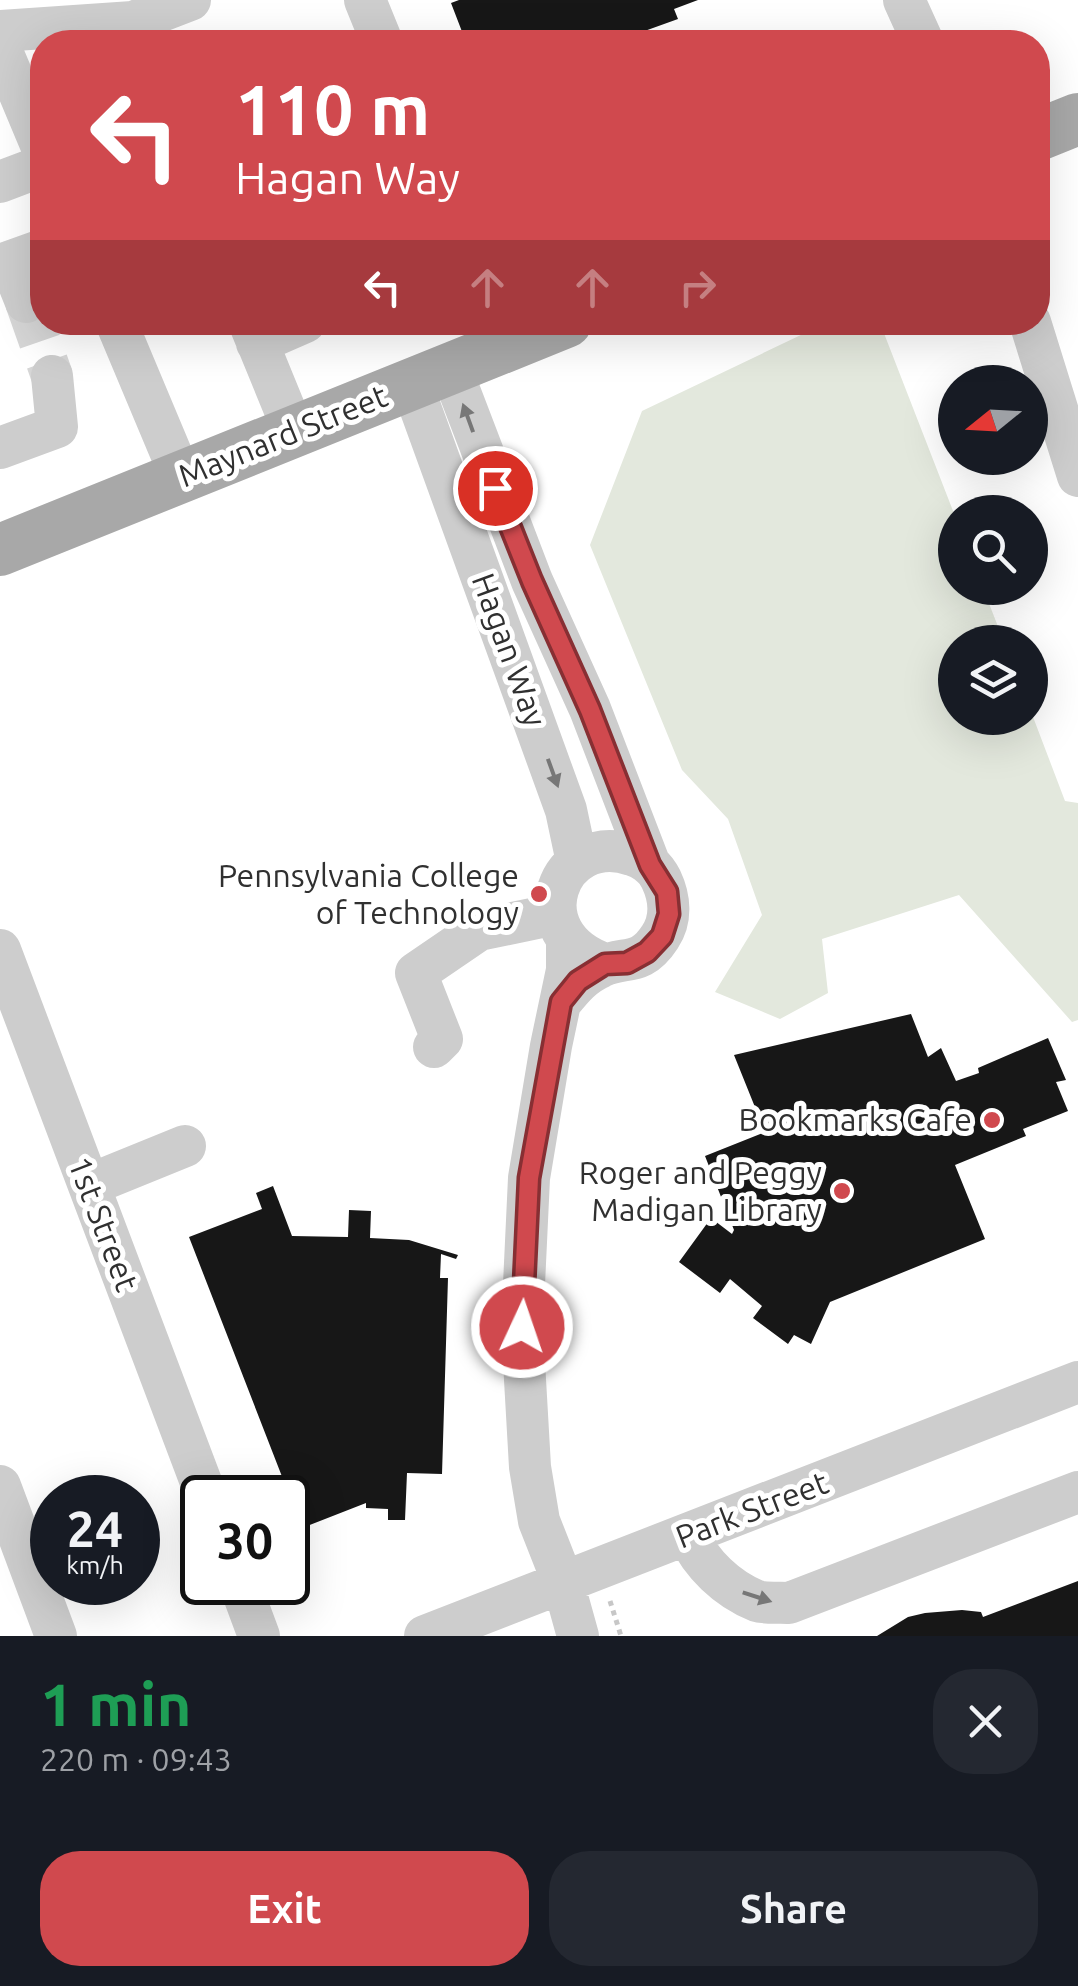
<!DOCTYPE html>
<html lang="en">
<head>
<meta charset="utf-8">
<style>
	:root { --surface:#171b24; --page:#242831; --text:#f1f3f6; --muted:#9ea1a6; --accent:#d0494e }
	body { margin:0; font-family:Ubuntu,sans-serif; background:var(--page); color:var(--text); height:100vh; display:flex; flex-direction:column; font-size:38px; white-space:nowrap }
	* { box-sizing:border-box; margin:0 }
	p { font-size:32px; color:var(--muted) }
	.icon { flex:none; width:55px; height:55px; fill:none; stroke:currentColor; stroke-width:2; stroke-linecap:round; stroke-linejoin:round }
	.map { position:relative; height:1636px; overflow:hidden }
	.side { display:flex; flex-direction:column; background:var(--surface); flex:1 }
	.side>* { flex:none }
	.banner { position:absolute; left:30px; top:30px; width:1020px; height:305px; border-radius:40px; box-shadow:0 10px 40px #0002; background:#d0494e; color:#fff; overflow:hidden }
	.needle { width:65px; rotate:252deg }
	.tools { position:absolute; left:938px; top:365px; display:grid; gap:20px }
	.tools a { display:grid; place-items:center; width:110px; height:110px; border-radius:50%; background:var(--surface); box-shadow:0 10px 40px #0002; font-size:50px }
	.speed { position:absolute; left:30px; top:1475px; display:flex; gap:20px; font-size:50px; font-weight:700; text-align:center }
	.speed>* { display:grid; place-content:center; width:130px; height:130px; border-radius:50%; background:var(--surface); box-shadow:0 10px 40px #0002; line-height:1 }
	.speed small { font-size:25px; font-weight:400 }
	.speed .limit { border:5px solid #111; border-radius:15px; background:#fff; color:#111 }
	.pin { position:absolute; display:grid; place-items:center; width:85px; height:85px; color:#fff; margin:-42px; border:5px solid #fff; border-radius:50%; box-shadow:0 2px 10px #0007 }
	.me { position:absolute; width:110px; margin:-55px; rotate:3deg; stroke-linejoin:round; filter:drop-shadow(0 0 8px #0008) }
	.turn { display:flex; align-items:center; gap:35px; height:210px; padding:0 40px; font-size:45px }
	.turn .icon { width:130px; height:130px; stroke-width:2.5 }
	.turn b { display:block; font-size:70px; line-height:85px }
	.lanes { display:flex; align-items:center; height:95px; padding:0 40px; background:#0003; justify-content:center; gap:50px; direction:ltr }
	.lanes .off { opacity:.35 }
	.round { display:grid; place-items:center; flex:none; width:105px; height:105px; border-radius:40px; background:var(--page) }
	.headline { display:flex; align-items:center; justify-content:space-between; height:170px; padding:0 40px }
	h1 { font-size:60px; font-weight:600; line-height:75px; color:#1e9e55 }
	.button { display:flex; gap:20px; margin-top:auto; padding:20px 40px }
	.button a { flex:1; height:115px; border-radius:40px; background:var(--accent); color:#fff; font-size:40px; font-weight:600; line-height:115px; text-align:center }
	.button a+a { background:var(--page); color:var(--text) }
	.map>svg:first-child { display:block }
	.green { fill:#e3e8dd }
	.building { fill:#171717 }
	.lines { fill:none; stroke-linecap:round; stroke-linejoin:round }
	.minor-tunnel { stroke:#d6d6d6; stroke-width:42; stroke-dasharray:42 21; stroke-linecap:butt }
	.path { stroke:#c7c7c7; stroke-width:5; stroke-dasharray:5 5; stroke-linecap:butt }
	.minor { stroke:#cdcdcd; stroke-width:42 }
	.major { stroke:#a8a8a8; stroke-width:52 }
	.oneway { fill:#777 }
	.route-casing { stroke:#872f33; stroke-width:25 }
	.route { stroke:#d0494e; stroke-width:18 }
	.poi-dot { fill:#d0494e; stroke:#fff; stroke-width:4 }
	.labels { text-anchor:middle; stroke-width:10; stroke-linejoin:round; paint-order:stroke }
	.street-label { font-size:32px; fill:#303030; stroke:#fff }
	.poi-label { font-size:32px; fill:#303030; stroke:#fff; text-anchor:end }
</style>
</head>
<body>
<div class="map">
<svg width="1078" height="1636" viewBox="0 0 1078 1636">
	<rect width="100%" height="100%" fill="#fff"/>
	<path class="green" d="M826,323H880L955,516V588H983L1004,642H955V718H1030V709L1065,801L1078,803V1020L1072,1022L959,895L822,939L828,993L780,1019L715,992L762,915L728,819L682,770L590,545L642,411Z"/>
	<path class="building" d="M459,0H698L674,9L678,19L614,42H600L598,36L579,42H466L451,3Z
		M911,1014L928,1057L941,1048L956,1081L979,1073L978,1068L1048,1038L1066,1080L1056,1082L1068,1111L1023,1129L1026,1136L955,1165L985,1239L830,1302L811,1344L794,1335L788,1344L753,1318L762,1306L730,1279L720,1293L679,1262L711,1218L732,1234L734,1230L705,1156L765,1132L734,1055Z
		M273,1186L292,1236L348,1237L349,1210L371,1211L370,1238L409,1240L458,1255L456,1259L441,1254L440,1278H448L442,1474L407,1473L405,1520H388V1509L366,1508V1503L302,1528L189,1237L262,1209L256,1193Z
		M1078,1581V1636H877L908,1617L925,1613L962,1610L981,1612L983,1617Z"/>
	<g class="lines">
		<path class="minor-tunnel" d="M26,302L52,376"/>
		<path class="path" d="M610,1601L621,1636"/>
		<path class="minor" d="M365,0L382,42
			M904,0L923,42
			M0,31L133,22L190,0
			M0,47L42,147
			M0,182L42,166
			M10,262L26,302
			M0,265L42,250
			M116,322L181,477
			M249,322L294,432
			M1030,322L1078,476
			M257,343L305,322
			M451,369L532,581L590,709L650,865
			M412,385L566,810L577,862
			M0,448L57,427L52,376
			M567,943V970L551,1046L529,1178L522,1327L530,1467L539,1521L563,1582L578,1636
			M0,950L207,1498
			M561,1002C573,987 583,975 601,967C624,955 640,968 660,937C672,919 670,898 661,879C655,867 645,859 632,855C558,830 518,934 605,964
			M434,1047L442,1039L416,973L479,930L556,914
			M89,1185L185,1146
			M0,1486L56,1636
			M688,1535C701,1564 727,1589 757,1601C766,1604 779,1602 789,1603L1078,1492
			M239,1582L259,1636
			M425,1636L1078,1382"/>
		<path class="major" d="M1038,135L1078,119
			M0,550L566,322"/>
	</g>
	<defs><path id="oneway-solid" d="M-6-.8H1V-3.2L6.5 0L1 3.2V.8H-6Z" transform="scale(2.5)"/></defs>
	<g class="oneway">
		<use href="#oneway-solid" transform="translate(468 418) rotate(-110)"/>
		<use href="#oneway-solid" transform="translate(553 773) rotate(70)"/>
		<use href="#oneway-solid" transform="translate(757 1597) rotate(18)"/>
	</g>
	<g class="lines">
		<defs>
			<path id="route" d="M495,488L532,581L590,710L650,865L667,892L669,914L662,936L647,952L627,963L605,964L578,981L561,1002L529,1178L522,1327"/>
		</defs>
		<use href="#route" class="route-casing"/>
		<use href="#route" class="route"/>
	</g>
	<g class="poi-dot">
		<circle cx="539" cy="894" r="10"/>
		<circle cx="992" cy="1120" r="10"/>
		<circle cx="842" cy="1191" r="10"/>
	</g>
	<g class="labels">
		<g class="street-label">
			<text transform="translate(283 436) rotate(-22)" y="11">Maynard Street</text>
			<text transform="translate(509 650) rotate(70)" y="11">Hagan Way</text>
			<text transform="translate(103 1224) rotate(69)" y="11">1st Street</text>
			<text transform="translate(752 1510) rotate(-21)" y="11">Park Street</text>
		</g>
		<g class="poi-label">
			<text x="519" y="887">Pennsylvania College<tspan x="519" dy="37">of Technology</tspan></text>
			<text x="972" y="1131">Bookmarks Cafe</text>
			<text x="822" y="1184">Roger and Peggy<tspan x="822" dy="37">Madigan Library</tspan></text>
		</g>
	</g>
</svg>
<div class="tools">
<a><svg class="needle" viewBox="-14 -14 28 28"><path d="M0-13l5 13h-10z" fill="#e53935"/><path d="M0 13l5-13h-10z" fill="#9ea1a6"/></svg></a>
<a><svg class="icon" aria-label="search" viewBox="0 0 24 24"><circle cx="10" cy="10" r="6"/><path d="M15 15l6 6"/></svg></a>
<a><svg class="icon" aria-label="layers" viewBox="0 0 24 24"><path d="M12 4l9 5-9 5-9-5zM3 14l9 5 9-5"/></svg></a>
</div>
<div class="speed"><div>24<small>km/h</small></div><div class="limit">30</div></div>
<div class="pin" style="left:495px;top:488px;background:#d93025"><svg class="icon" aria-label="arrive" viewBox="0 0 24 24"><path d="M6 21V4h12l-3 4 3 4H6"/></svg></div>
<svg class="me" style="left:522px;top:1327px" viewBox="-20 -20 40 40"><circle r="17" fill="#d0494e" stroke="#fff" stroke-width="3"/><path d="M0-11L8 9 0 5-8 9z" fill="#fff"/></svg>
<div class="banner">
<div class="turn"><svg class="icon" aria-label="left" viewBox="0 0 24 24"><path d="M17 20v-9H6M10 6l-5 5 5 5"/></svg><div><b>110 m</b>Hagan Way</div></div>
<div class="lanes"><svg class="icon" aria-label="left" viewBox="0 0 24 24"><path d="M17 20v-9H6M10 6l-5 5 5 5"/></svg><svg class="icon off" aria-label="ahead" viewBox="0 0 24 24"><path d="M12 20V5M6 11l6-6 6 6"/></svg><svg class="icon off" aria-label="ahead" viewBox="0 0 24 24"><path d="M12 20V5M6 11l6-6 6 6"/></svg><svg class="icon off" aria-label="right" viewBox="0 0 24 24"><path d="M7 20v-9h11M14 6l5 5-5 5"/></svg></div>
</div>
</div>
<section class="side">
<div class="headline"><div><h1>1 min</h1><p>220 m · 09:43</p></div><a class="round"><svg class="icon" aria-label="close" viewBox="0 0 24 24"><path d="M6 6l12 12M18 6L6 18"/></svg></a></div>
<div class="button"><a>Exit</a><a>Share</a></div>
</section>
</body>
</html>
